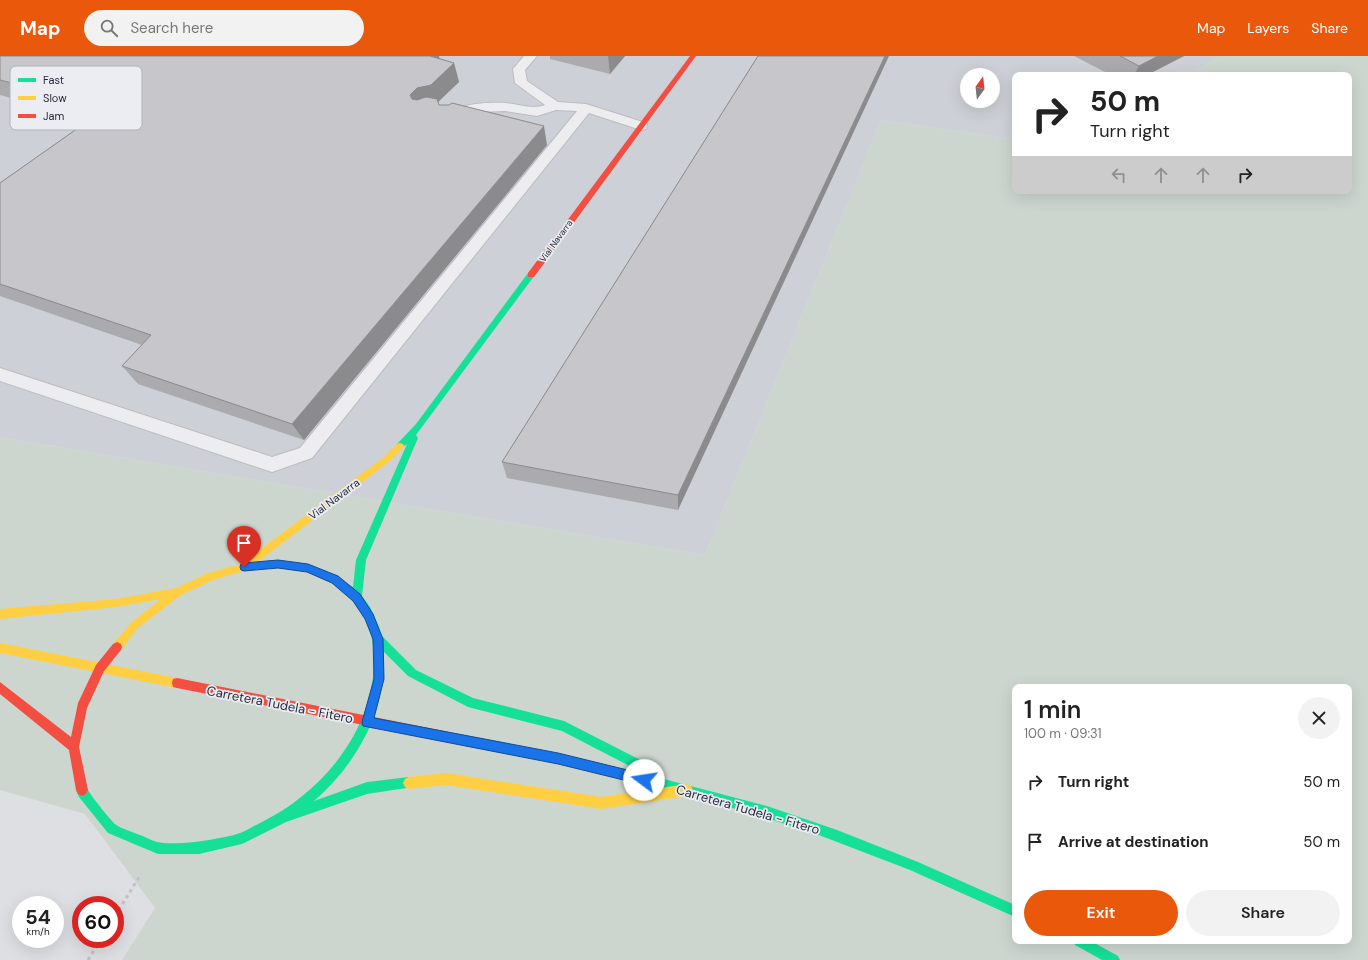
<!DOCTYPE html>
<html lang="en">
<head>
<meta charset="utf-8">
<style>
	:root { --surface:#fff; --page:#f2f2f2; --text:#222; --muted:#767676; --accent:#ea580c }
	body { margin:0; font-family:"DM Sans",sans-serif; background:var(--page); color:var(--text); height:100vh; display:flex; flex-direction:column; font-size:15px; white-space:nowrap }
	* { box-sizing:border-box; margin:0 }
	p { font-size:13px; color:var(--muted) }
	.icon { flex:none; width:22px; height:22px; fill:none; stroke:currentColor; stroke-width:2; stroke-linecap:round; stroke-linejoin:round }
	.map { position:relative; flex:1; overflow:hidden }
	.drawer { position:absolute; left:1012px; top:628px; width:340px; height:260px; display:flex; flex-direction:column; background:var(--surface); border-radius:8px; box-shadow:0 4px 16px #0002 }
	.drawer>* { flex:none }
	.banner { position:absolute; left:1012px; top:16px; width:340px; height:122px; border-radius:8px; box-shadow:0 4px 16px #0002; background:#fff; color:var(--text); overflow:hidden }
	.needle { width:26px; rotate:15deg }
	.tools { position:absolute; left:960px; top:12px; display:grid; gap:8px }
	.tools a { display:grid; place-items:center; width:40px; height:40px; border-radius:50%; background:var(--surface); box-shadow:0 4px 16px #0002; font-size:20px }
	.speed { position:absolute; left:12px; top:840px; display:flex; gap:8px; font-size:20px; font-weight:700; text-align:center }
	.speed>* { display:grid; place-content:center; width:52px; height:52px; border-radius:50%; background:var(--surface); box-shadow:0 4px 16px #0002; line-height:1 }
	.speed small { font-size:10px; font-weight:400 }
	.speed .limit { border:6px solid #d22; background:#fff; color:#111 }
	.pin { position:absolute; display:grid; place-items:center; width:34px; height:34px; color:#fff; margin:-41px -17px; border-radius:50% 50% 50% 0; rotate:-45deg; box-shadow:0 0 4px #0007 }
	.pin .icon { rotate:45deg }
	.me { position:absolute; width:44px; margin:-22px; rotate:284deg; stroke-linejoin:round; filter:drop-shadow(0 0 3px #0008) }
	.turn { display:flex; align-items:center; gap:14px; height:84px; padding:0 12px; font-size:18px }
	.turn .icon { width:52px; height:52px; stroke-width:2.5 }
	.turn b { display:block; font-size:28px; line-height:34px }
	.lanes { display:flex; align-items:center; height:38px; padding:0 12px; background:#0003; justify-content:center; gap:20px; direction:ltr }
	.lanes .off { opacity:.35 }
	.round { display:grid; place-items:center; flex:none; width:42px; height:42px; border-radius:21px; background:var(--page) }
	.head { display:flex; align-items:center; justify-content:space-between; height:68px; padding:0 12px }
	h1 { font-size:24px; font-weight:600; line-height:30px }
	.action { display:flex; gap:8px; margin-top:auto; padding:8px 12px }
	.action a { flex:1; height:46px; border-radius:24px; background:var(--accent); color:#fff; font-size:16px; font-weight:600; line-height:46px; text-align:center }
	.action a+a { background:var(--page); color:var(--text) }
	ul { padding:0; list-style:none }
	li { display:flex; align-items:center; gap:12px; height:60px; padding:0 12px }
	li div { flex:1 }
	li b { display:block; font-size:15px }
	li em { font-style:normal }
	header { display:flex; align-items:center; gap:24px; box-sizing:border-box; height:56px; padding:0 20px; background:var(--accent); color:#fff }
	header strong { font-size:19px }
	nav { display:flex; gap:22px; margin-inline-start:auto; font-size:14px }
	.search { width:280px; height:36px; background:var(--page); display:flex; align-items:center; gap:10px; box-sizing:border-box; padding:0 14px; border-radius:22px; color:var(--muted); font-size:15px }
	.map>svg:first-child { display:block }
	.built { fill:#ced0d7; fill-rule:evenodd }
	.green { fill:#ccd6cf; fill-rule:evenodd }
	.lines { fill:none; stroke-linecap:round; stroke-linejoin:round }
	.lane-casing { stroke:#bbbcc0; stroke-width:2 }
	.path { stroke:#c0c0c6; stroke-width:3; stroke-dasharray:3.5 3.5; stroke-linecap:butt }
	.lane { fill:#ededf0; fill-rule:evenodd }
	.fast { fill:#16e098; fill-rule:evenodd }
	.slow { fill:#ffcf43; fill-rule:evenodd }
	.jam { fill:#f24e42; fill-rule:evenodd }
	.wall { fill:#aaaaaf }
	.shaded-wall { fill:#8b8b8e }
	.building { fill:#c6c6cb; stroke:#8b8b8e }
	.route { fill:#1a73e8; stroke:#114b97 }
	.labels { text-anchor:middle; stroke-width:3.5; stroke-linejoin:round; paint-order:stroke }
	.far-street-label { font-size:9px; fill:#272a3b; stroke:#ebedf3 }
	.street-label { font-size:11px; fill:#272a3b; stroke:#ebedf3 }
	.near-street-label { font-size:13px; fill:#272a3b; stroke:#ebedf3 }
	.key { fill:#ebedf3; stroke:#b0b2bc; stroke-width:1 }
	.key-label { font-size:11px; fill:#272a3b }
</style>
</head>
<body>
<header>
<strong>Map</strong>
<div class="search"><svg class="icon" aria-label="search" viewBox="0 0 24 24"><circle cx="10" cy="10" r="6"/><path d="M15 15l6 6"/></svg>Search here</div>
<nav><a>Map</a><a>Layers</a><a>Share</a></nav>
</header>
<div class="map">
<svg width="1368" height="904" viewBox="0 0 1368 904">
	<rect width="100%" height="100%" fill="#dedfe3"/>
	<path class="built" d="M0,0H1221L1188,19H1015V83L881,64L705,499L0,381ZM967,19H993V45H967Z"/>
	<path class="green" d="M1221,0H1368V904H122L155,852L85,758L0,734V381L705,499L881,64L1015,83V135H1349V19H1188ZM1015,631H1349V885H1015Z"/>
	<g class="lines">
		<defs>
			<path id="lane" d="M524,0H537L525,14L527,25L558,46L586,48L646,67L647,70L646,73L641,74L589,57L312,402L272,416L0,325V312L272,401L300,392L577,55L556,54L537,60L505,55L476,56L462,60L455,66H445L444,63C454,47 488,46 505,47C520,48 531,54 545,49L515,27L513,13Z"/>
		</defs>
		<use href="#lane" class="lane-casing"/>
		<path class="path" d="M115,860L141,818
			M88,904L101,883"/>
		<use href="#lane" class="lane"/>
		<path class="fast" d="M528,217H531L535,219L416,379L418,382L366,504L362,540L370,551L378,569L381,579L416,614L473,642L564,665L660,714L661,718L660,722L767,750L837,774L918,806L1015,849V861L910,814L811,776L744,755L626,724L624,720L626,716L630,714L645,718L562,675L468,651L408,620L383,595C389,652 356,709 314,745L367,726L409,721L413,723L415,727L413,731L367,738L286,766L242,788L199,798H158L108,777L79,741L76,734L78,730L82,728L86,730C89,738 109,762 115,768C121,773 131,775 137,778C144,780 150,784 157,786C169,789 201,786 214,783C223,781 232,780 240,777C248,774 255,769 262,766C322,736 371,677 374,609C375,574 363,548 335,529L333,526L335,523L338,522L353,531L356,504L407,388L400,393L397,392L396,390L397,388L416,368Z
			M1073,885H1091L1118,900L1120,904H1102L1075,889Z"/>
		<path class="slow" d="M400,387L403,388L404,390L403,392L390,405L258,506L278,504L308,508L341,523L343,526L341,529L338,530L335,529L307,516L278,512L244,515L213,524L181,539L138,572L121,594L117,596L113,594L112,591L113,588L132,566L161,543L116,551L0,563V553L116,543L176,532L208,517L241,508L384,401L397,388Z
			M0,587L177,622L181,623L182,627L181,631L177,632L0,597Z
			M444,675L558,698L630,714L634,716L636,720L634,724L630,726L558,708L444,685L440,684L439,680L440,676Z
			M446,717L601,741L687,728L691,730L693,734L691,738L687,740L601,753L446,729L409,733L405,731L403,727L405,723L409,721Z"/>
		<path class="jam" d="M690,0H696L534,221H528V217Z
			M117,586L121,588L122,591L121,594L104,615L87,652L79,691L88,734L86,738L82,740L78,738L76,734L69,694L0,638V626L71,681L78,647L96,609L113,588Z
			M177,622L444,675L448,676L449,680L448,684L444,685L177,632L173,631L172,627L173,623Z"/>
	</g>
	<path class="wall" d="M0,0H439V3L454,7L459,26L438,46L439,49L547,89L304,384L138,328L122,310L142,289L0,240V127L91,63L0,39Z
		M550,0H625L610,18L550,3Z
		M758,0L678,454L507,422L502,406Z
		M1074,0H1184L1147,19H1111Z"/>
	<path class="shaded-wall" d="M426,0H439L440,6Z
		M608,0H625L610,18Z
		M885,0H889L678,454V439Z
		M1158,0H1184L1147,19H1134L1139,10Z
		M454,7L459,26L436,48L416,58L410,39L417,32Z
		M544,70L547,89L304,384L292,368Z"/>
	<path class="building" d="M0,0H430L454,7L431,29L417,32L410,39L412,43L417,44L426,41L437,43L439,49H449L452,47L544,70L292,368L122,310L151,279L0,228V127L108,51L0,24Z
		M758,0H885L678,439L502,406Z
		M1120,0H1158L1139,10Z"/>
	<path class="route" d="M278,504L308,508L338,520L360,538L373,558L383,583L384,623L374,662L558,697L644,718L648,720L650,724L648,728L644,729L558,708L363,670L362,666L374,623L373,583L365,563L353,545L332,527L307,516L278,512L244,515L241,514L240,511L241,508L244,507Z"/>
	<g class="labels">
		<g class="far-street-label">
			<text transform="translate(556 185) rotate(-54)" y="3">Vial Navarra</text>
		</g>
		<g class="street-label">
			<text transform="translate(334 443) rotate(-37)" y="4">Vial Navarra</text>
		</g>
		<g class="near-street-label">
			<text transform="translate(280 648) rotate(11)" y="5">Carretera Tudela - Fitero</text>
			<text transform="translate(748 753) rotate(16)" y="5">Carretera Tudela - Fitero</text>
		</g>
	</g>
	<rect x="10" y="10" width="132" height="64" rx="6" class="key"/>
	<rect x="18" y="22" width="18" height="4" fill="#16e098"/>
	<rect x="18" y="40" width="18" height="4" fill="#ffcf43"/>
	<rect x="18" y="58" width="18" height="4" fill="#f24e42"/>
	<g class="key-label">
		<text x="43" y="28">Fast</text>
		<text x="43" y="46">Slow</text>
		<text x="43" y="64">Jam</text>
	</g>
</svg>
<div class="tools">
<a><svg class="needle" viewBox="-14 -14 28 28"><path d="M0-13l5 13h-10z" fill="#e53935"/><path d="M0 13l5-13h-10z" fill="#767676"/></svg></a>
</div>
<div class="speed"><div>54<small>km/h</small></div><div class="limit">60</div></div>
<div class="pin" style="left:244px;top:511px;background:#d93025"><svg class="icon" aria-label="arrive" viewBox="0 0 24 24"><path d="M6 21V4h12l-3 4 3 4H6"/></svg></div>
<svg class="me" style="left:644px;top:724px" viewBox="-20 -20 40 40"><circle r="19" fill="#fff"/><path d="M0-13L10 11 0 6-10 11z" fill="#1a73e8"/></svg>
<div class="banner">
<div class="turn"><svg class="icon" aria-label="right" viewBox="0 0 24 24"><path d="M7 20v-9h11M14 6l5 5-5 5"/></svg><div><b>50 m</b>Turn right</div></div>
<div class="lanes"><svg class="icon off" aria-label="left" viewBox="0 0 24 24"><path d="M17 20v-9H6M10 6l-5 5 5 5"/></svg><svg class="icon off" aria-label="ahead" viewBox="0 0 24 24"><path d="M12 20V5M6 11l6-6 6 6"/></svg><svg class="icon off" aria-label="ahead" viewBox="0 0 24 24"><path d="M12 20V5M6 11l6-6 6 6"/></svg><svg class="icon" aria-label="right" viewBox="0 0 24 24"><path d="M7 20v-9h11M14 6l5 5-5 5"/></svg></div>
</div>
<section class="drawer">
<div class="head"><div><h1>1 min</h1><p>100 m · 09:31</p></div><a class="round"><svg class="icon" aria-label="close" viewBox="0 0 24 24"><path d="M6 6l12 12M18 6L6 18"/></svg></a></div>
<ul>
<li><svg class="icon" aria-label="right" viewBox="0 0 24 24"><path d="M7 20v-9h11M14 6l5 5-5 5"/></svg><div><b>Turn right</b></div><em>50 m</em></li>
<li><svg class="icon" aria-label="arrive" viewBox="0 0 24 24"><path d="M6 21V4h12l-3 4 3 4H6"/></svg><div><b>Arrive at destination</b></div><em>50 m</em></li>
</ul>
<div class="action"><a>Exit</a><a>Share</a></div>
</section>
</div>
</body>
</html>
